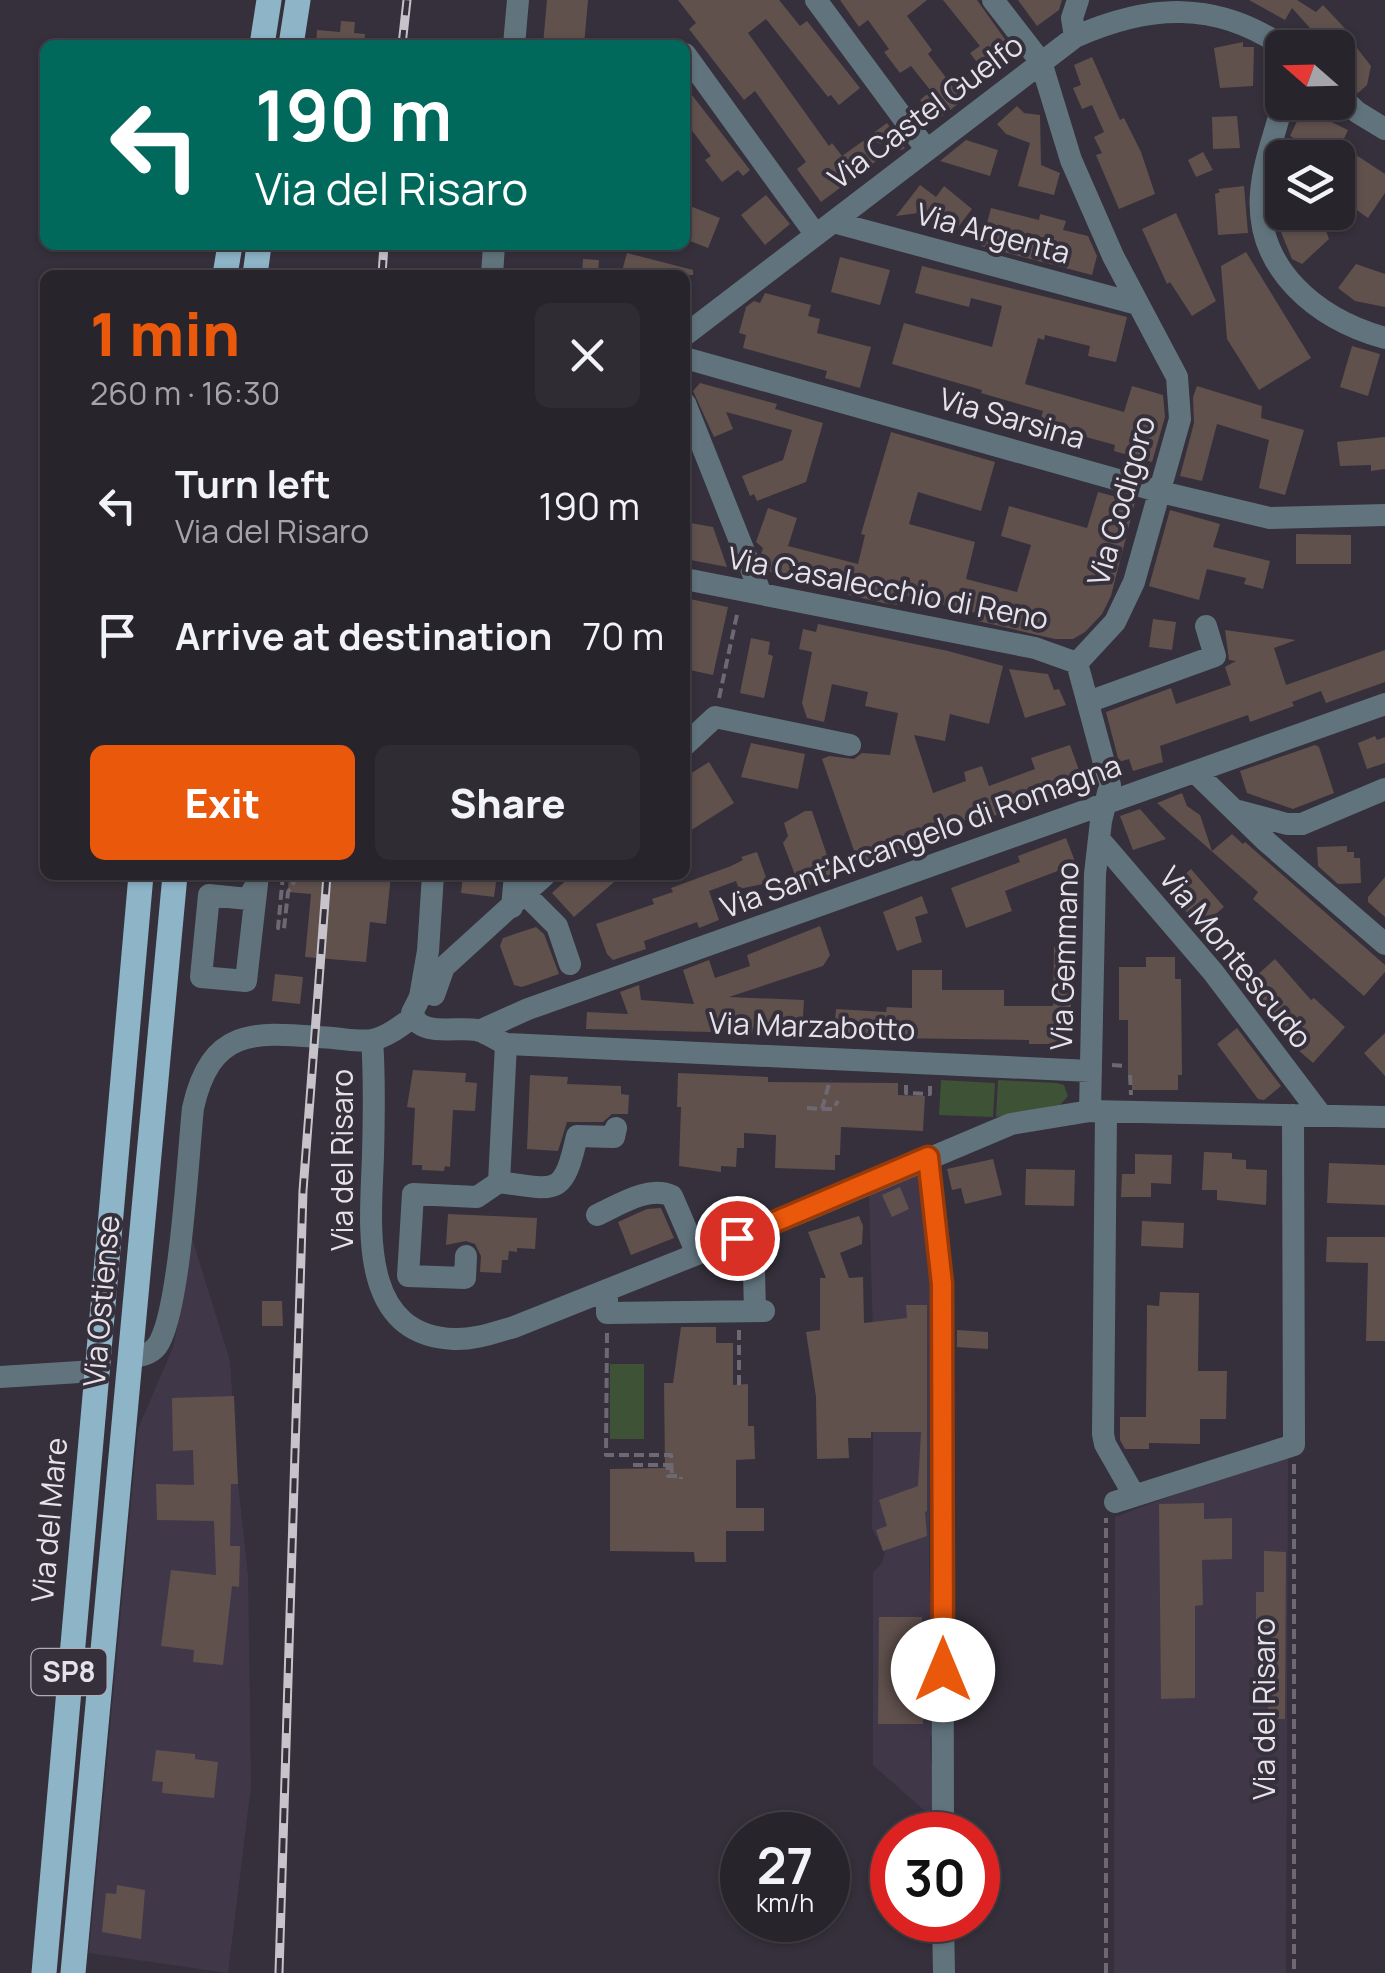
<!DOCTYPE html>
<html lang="en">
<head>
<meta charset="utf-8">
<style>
	:root { --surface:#28242c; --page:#302c34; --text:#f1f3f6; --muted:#a5a4a9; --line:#444148; --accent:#ea580c }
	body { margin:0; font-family:Manrope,sans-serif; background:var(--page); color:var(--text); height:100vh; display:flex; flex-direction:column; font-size:38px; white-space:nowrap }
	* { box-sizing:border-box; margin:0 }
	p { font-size:32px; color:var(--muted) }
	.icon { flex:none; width:55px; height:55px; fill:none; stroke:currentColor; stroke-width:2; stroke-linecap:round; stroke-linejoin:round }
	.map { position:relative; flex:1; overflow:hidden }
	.drawer { position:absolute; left:40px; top:270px; width:650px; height:610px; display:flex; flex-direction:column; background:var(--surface); border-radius:15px; box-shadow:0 2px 8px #0004,0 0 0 2px var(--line) }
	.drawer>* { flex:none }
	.guide { position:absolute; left:40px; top:40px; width:650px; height:210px; border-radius:15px; box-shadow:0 2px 8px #0004,0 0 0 2px var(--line); background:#00695c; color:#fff; overflow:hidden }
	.needle { width:65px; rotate:290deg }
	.fabs { position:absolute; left:1265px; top:30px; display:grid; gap:20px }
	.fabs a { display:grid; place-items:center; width:90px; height:90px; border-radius:15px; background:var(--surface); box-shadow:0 2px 8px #0004,0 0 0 2px var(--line); font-size:50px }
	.speed { position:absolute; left:720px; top:1812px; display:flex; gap:20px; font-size:50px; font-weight:700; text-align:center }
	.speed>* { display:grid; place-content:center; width:130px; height:130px; border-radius:50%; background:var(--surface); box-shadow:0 2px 8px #0004,0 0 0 2px var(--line); line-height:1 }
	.speed small { font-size:25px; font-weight:400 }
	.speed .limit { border:15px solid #d22; background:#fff; color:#111 }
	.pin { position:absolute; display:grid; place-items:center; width:85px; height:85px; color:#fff; margin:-42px; border:5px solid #fff; border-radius:50%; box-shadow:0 2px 10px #0007 }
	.me { position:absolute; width:110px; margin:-55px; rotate:0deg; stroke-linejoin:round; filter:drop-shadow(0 0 8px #0008) }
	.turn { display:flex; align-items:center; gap:35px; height:210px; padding:0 50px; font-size:45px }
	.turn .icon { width:130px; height:130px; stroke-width:2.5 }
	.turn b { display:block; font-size:70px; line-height:85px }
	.round { display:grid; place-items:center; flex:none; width:105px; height:105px; border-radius:15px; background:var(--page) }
	.summary { display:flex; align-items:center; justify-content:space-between; height:170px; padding:0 50px }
	h1 { font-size:60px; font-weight:800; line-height:75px; color:var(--accent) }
	.primary-button { display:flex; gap:20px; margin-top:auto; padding:20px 50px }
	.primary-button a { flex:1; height:115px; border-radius:15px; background:var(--accent); color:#fff; font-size:40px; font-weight:800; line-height:115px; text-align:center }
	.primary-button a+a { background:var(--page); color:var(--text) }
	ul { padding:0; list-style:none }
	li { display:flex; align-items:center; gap:30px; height:130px; padding:0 50px }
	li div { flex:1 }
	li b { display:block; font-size:38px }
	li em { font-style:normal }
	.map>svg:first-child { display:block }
	.built { fill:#403849 }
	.green { fill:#3e5235 }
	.building { fill:#60514d }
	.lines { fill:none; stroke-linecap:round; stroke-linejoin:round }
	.path { stroke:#6d6872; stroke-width:4; stroke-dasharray:10 5; stroke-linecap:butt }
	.minor { stroke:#61747d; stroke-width:22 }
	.major { stroke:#8db4c7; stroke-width:25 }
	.rail-casing { stroke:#c6c3ca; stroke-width:9 }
	.rail { stroke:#35303b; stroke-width:5; stroke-dasharray:15; stroke-linecap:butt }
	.route-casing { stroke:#983908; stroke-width:25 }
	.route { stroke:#ea580c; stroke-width:18 }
	.labels { text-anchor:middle; stroke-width:8; stroke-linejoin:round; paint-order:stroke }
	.shield { fill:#35303b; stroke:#b0adb5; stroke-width:2.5 }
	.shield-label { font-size:28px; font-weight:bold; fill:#e5e2e9 }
	.street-label { font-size:30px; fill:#e5e2e9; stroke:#35303b }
</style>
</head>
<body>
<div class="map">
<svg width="1385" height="1973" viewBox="0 0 1385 1973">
	<rect width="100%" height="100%" fill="#35303b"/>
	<path class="built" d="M919,1170L932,1225L929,1567L930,1592L938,1595V1721L930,1739L931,1762L936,1768V1811L926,1812L873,1765V1572L882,1563L885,1553L872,1529L874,1371L869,1191Z
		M192,1238L230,1361L238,1484L248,1576L251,1786L228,1973L89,1953L138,1429L174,1345Z
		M1288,1452L1286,1973H1114L1115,1517Z"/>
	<path class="green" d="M941,1080L995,1083L993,1117L939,1115Z
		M998,1080L1057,1083L1064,1085L1068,1096L1060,1105L996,1117Z
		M610,1364H644V1439H610Z"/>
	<path class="building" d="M547,0H588L584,45H543Z
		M678,0H779L800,26L807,21L860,88L839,105L831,95L828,97L766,19L748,33L829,146L832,143L842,156L863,141L883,156L821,202L797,169L806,162L755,91L744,100L689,29L696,23Z
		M840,0H927L907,16L932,50L928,54L963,100L936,121L920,100L931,91L911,66L900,73L884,52L889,49L868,20L859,27Z
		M943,0H977L1017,56L989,78L970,53L980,46Z
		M1018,0H1062L1059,10L1037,26Z
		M1249,0H1297L1316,12L1323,5L1353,37L1350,39L1371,66L1367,85L1358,93L1348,83L1338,79V48H1306L1318,37L1292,8L1285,20Z
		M341,21L355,22L354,33L365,34L364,45H316L317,30L340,32Z
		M1243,42V47H1254L1253,86L1220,88L1214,48Z
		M1092,57L1120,120L1124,118L1141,152L1155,194L1119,209L1096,155L1102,153L1094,137L1104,132L1092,105L1082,109L1073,88L1081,85L1074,65Z
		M685,86L750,170L743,176L738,170L722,182L705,160L711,156L685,121Z
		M1017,106L1024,113L1040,115L1041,165L1060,173L1054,195L1018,186L1030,143L1006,134L997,124Z
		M1301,113L1319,122L1321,117L1348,130L1341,145L1385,174V193L1368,218L1338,197L1357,158H1323L1300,147L1302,142L1290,136Z
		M1237,116L1240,148L1213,149L1212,117Z
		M887,123L905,148L902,150L865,139Z
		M966,140L998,150L990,176L940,161Z
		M1203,152L1213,170L1196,177L1188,160Z
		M920,185L936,197L944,186L972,209L955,231L943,222L938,229L918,213L896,216Z
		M1244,186L1248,233L1218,235L1215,194L1220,192L1218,189Z
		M766,195L790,224L765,245L741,215Z
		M685,204L720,218L708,248L685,239Z
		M991,208L1039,220L1040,214L1066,221L1063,230L1088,236L1097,256L1092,275L981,246Z
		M1304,212H1349V223L1324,225L1329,239L1302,264L1292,259L1281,232L1285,229L1280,230L1278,222Z
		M1176,213L1216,301L1192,316L1170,282L1167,284L1142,229Z
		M1246,252L1311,358L1259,390L1227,339L1221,266Z
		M627,253L693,270V275H621Z
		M840,257L890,270L880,305L831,292Z
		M583,259L599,260L598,275H582Z
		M1356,264L1385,274V307L1355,301L1338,288Z
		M922,266L1127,317L1116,362L1088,356L1090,346L1045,335L1044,340L1038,338L1025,384L1124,412L1132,386L1163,395L1165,417L1152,462L1114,451L1115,445L1039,424L1043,411L981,393L982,390L892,364L904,323L992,347L1002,306L971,298L969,307L915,293Z
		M765,293L811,305L808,316L820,319L817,333L871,347L860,388L825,378L827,371L743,348L746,335L739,333L746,307L754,301L760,303Z
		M1352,346L1380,354L1368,396L1340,387Z
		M700,383L777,404L775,409L823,423L806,482L757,501L754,494L750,496L742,476L783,460L792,430L726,412L733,429L714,437L693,391Z
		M1197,386L1262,406L1261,418L1304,430L1285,495L1259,488L1269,440L1217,424L1202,481L1180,476L1194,423L1193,397Z
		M891,432L995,462L981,511L918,492L909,524L975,542L966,579L1017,592L1031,545L1001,536L1009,506L1087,528L1098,492L1135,502L1111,596L1102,614L1085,632L1073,639H1055L978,621L980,614L903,595L901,605L888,604L800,584L768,571L761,554L763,548L756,542L768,508L797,518L788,546L858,564L865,535L861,534Z
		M1385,437V469L1371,471V465L1340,466L1337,442Z
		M1170,510L1220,524L1213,547L1270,561L1263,589L1244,584L1246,578L1207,569L1199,600L1149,586Z
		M691,523L713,527L727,567L685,559Z
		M1296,534L1351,535V564H1296Z
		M685,598L728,607L713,675L685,669Z
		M1153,619L1176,622L1172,650L1149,647Z
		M818,624L948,651L1003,666L989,724L950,714L945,741L914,735L933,793L966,781L964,772L982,766L989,786L1035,769L1031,758L1070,745L1080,773L1056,785L1059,793L997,815L979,819L974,817L943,829L947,839L908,852L906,847L859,865L822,759L829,756L854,759L862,753L890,755L898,713L865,706L868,692L832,684L824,722L807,718L802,703L812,652L799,649L803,629L816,632Z
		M1225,630L1296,640L1274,648L1286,685L1385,650V682L1326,703L1321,691L1292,702L1294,706L1250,722L1248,715L1160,746L1163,762L1133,771L1129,759L1119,762L1106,712L1171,688L1176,704L1231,685L1225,667L1236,661L1229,660Z
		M751,638L770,642L768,654L773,656L764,698L740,693Z
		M1009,669L1048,674L1054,690L1059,689L1066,705L1025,718Z
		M1375,736L1377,740L1385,737V763L1367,769L1358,743Z
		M751,743L805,754L798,789L741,777Z
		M1315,745L1319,747L1334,793L1293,809L1247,793L1240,771Z
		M709,762L734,803L685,834V777Z
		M1182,793L1187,806L1200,815L1212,851L1232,834L1243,844L1245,842L1385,965V972L1364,996L1253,899L1258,892L1157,803Z
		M1140,809L1166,839L1133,850L1120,816Z
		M805,811H812L834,876L800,888L783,843L788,836L784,823Z
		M1066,838L1076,864L1005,891L1012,911L966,928L951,888L1020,862L1018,856Z
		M1347,846V852H1354V858H1360L1361,883L1338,884L1318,866L1317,847Z
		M757,852L768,883L739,889L736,881L709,891L719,920L699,928L697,922L644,941L646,949L613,960L607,954L596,924L654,904L652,899L673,892L671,888L731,866L743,860L741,857Z
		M1191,869L1224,907L1205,923L1201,919L1196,923L1172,895L1180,887L1176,882Z
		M289,875H391L386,924L370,922L366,962L305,957L311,894L288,892Z
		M463,875H497L494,897L461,893Z
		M572,875H622L574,917L552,893Z
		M1385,877V917L1368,902V897Z
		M922,896L928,913L915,917L922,942L897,951L883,912Z
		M820,926L830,955L823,966L729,997L804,1000L802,1033L787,1032V1028L753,1027L752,1033L586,1029L587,1012L628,1014L620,992L639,985L641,1000L694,1004L683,970L709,960L715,978L750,966L747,955Z
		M536,927L544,934L559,974L522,987L514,985L500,946L503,938Z
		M1074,946L1069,1044H1029V1040L886,1038L834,1035L836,1009L886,1012L887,1007L912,1008V970H942V990H1004V1006H1053L1054,947Z
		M1146,957H1175V979H1181L1182,1075H1178V1090H1132V1075H1128V1020H1119V967H1146Z
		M1275,959L1311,1000L1314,998L1345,1027L1313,1063L1297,1049L1283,1030L1285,1028L1247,984Z
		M275,974L303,977L300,1004L272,1001Z
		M1237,1028L1281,1086L1264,1100L1258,1099L1217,1044Z
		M1385,1033V1076L1364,1053Z
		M413,1070L466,1073L465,1082L477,1083L475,1111L453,1110L450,1167L445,1166L444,1171L422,1170V1165H412L415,1108L407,1107Z
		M678,1073L768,1077V1082L898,1083V1095L925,1096L923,1131L841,1127L840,1155H835V1170L775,1168L776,1135L744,1133V1148H737L736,1167L721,1166V1172L679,1166L681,1107H677Z
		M530,1075L568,1077L567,1084L621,1086V1094L629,1095L628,1114H612L603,1122H567L558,1151L527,1149Z
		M1204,1152L1232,1153V1159L1246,1160V1169L1267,1170L1266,1205L1217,1200V1190H1202Z
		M1135,1154L1172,1155L1171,1184L1151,1183V1197H1121L1122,1174H1135Z
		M993,1159L1002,1195L965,1204L961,1188L952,1190L947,1169Z
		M1329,1163L1385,1165V1205L1327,1203Z
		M1026,1169L1075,1170L1074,1206L1025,1205Z
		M900,1187L909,1209L892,1217L882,1195Z
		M661,1208L674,1238L631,1255L618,1222L647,1209Z
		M448,1214L537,1218L535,1249L517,1248V1252L509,1251L508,1260H502L501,1273L480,1272L481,1256L475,1244L466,1241L446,1245Z
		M859,1216L863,1226L862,1244L840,1253L849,1278L863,1277L864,1323L907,1318L906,1305H927V1511L925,1512L927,1536L883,1551L876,1530L887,1526L879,1500L918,1486L921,1432H871V1438H848L849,1458L817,1459L816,1397L806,1332L820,1330V1278H826L808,1232Z
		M1142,1221L1184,1223L1183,1248L1141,1246Z
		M1327,1237H1385V1341H1366L1368,1263L1326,1262Z
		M1160,1292L1199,1293L1198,1371H1227L1226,1419H1200V1444L1149,1443V1449H1125L1120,1440V1417H1146L1147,1305L1159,1306Z
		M262,1301H282L283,1326H262Z
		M681,1327H716V1343H733V1385L748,1384V1426H754L755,1459L736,1460V1508H764V1531H726V1562H695L694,1552L610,1551V1469L665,1468L664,1383H673Z
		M957,1330L988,1332V1349L957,1347Z
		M234,1396L238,1484H231L230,1546H240L239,1587L232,1586L223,1665L193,1662L194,1650L161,1646L171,1570L216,1575L214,1521L157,1520L156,1484L194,1485L193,1450L173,1451L172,1398Z
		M1204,1503V1519L1232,1518V1559L1202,1560L1203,1605L1195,1606V1698L1161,1699L1159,1504Z
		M1264,1551L1286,1552L1285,1719H1268L1269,1639H1256V1592H1264Z
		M879,1617H922V1628H928V1713L923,1714V1724H878Z
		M958,1659H979V1687H958Z
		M156,1750L195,1754V1759L218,1762L214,1798L162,1793L163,1782L152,1781Z
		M117,1885L145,1890L141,1939L102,1932L106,1893L116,1894Z"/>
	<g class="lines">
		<path class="path" d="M719,698L738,610
			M283,875L278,928L284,929L288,892L297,877L319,878
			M1112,1065L1127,1066
			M1130,1075L1131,1095
			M906,1085V1093L930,1094V1081
			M807,1108L822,1109L830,1080
			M822,1109H833L838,1101
			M739,1330V1385
			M607,1333L606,1455H671L672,1476
			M1294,1464V1973
			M633,1465H668V1476H681V1479
			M1106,1973V1518"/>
		<path class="minor" d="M816,0L926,149
			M993,0L1041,62L1071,160L1113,256L1177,377L1180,419L1134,582L1115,622L1077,663L1110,785L1101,821L1095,874L1090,1111
			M1075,37L1072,18L1078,0
			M514,45L518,0
			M685,54L816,235
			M1338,94L1357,112L1385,129
			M1283,102C1276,131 1263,163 1261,193C1255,269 1317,319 1385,338
			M833,222L1137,304
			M492,275L494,245
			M685,335L1075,37C1149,4 1217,0 1285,48
			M685,358L1161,492L1270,518L1385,515
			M685,403L761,594
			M685,579L1035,648L1077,663
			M1088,702L1215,656L1206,626
			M685,745L715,717L850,745
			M1195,772L1267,842L1385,944
			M1239,811L1287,824H1302L1385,789
			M1099,839L1213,972L1321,1115
			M433,875L428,951L420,997L412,1013C420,1038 455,1026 477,1030C487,1033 497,1040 506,1044L1091,1071
			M256,885L248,899L209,895L201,977L246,981L258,875
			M525,894L557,926L570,964
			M512,907L515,875
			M434,995L444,967L545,875
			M479,1031L528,1009L1385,704
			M372,1040C375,1078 374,1116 373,1155C371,1222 356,1335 454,1339C475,1340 495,1332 514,1327L800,1213L1011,1124L1090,1111L1385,1117
			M1106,1112L1103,1434L1105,1444L1134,1495
			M928,1157L942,1284L943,1835
			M499,1182C558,1190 563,1197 577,1136L614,1137L616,1128
			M597,1215C619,1205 649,1185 672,1196L697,1254
			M753,1232L755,1311
			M466,1256L465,1278L408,1276L413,1194L477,1197L499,1182L506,1044
			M607,1290V1313L764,1311
			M129,1357C140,1356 150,1355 157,1346C180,1315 188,1154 193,1108C212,1022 261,1033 333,1038C345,1039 360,1042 372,1040C387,1037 401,1026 413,1017
			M0,1377L95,1371
			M1115,1502L1294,1445L1293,1115
			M943,1920L944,1973"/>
		<path class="major" d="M262,45L269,0
			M291,45L298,0
			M225,275L230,245
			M255,275L259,245
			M44,1973L141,875
			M73,1973L175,875"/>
		<defs>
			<path id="rail" d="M402,45L407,0
				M382,275L384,245
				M279,1973L303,1191L327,875"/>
		</defs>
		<use href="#rail" class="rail-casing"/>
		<use href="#rail" class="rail"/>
	</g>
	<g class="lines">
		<defs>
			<path id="route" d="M737,1238L928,1157L942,1284L943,1670"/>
		</defs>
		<use href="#route" class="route-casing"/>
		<use href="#route" class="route"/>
	</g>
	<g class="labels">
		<rect class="shield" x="31.5" y="1649" width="75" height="46" rx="8"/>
		<g class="shield-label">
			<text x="69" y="1682">SP8</text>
		</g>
		<g class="street-label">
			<text transform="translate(926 112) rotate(-37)" y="10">Via Castel Guelfo</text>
			<text transform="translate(993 234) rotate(15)" y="10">Via Argenta</text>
			<text transform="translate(1012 419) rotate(16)" y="10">Via Sarsina</text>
			<text transform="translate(1122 501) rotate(-74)" y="10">Via Codigoro</text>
			<text transform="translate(888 589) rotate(11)" y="10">Via Casalecchio di Reno</text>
			<text transform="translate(921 837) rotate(-20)" y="10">Via Sant'Arcangelo di Romagna</text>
			<text transform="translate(1065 956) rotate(-88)" y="10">Via Gemmano</text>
			<text transform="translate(1235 958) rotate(51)" y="10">Via Montescudo</text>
			<text transform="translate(812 1027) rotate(2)" y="10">Via Marzabotto</text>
			<text transform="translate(343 1160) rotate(-90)" y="10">Via del Risaro</text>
			<text transform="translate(102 1301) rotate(-85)" y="10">Via Ostiense</text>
			<text transform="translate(50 1520) rotate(-85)" y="10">Via del Mare</text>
			<text transform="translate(1265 1709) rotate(-90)" y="10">Via del Risaro</text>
		</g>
	</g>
</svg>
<div class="fabs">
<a><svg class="needle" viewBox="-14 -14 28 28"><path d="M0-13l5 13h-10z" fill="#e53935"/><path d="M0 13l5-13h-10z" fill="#a5a4a9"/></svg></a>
<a><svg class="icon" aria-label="layers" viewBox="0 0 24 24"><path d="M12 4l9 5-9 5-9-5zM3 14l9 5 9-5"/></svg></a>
</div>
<div class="speed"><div>27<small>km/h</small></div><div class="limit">30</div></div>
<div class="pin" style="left:737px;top:1238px;background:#d93025"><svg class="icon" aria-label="arrive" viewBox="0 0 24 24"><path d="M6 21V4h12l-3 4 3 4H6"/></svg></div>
<svg class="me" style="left:943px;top:1670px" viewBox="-20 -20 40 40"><circle r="19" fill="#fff"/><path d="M0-13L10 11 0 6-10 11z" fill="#ea580c"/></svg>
<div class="guide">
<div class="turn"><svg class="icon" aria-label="left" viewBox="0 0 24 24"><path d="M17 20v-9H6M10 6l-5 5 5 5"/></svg><div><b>190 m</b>Via del Risaro</div></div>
</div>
<section class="drawer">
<div class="summary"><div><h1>1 min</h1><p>260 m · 16:30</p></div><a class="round"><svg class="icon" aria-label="close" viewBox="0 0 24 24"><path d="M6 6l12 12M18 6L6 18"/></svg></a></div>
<ul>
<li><svg class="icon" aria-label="left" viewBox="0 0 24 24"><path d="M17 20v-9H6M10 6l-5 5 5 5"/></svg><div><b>Turn left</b><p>Via del Risaro</p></div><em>190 m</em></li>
<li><svg class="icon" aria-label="arrive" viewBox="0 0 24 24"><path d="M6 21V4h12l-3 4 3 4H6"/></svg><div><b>Arrive at destination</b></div><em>70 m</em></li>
</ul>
<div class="primary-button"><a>Exit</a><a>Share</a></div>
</section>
</div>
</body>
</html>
